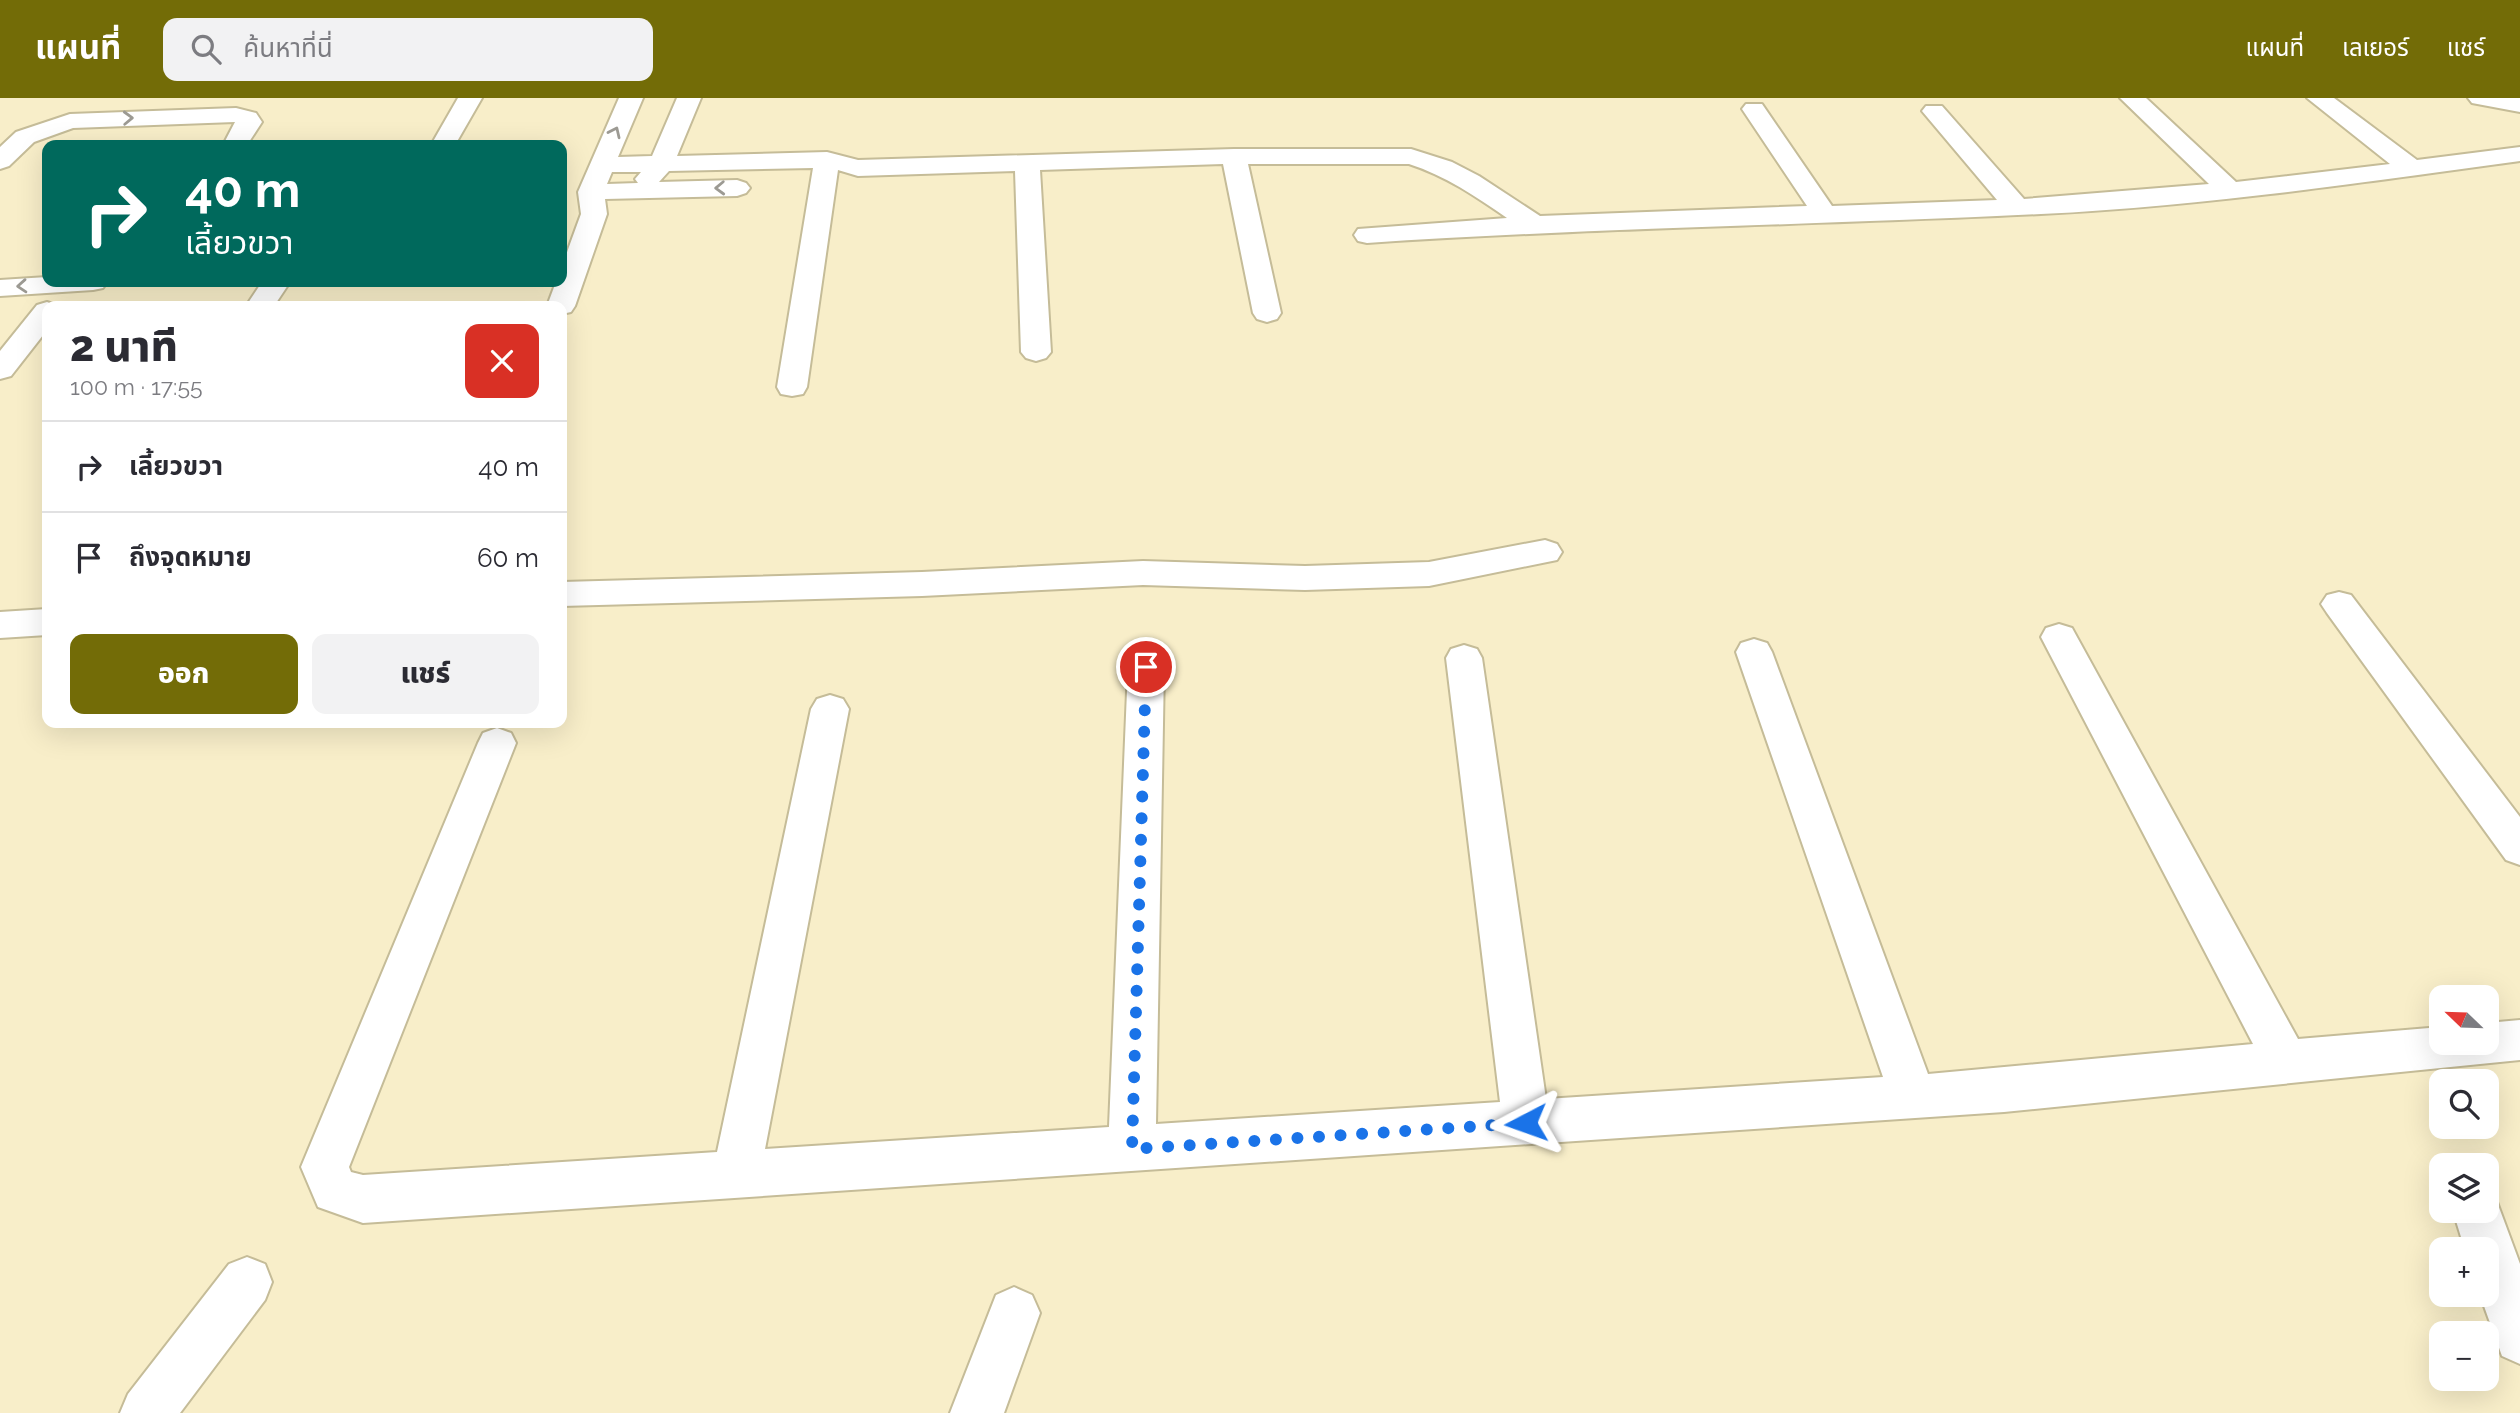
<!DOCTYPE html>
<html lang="th">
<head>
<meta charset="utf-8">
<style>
	:root { --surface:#fff; --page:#f2f2f3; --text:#2b2b33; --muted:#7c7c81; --line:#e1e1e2; --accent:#736c07 }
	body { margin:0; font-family:Raleway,"Noto Sans Thai",sans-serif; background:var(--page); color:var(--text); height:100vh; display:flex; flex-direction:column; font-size:26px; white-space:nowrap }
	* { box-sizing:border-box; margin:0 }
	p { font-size:23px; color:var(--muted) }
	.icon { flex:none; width:38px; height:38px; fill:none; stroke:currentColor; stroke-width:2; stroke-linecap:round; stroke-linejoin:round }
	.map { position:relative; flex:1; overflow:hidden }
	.details { position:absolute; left:42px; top:203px; width:525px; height:427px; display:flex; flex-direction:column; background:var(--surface); border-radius:14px; box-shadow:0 7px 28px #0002 }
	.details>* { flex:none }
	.top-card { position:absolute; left:42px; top:42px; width:525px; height:147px; border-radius:14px; box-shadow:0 7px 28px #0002; background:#00695c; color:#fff; overflow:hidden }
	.needle { width:46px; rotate:293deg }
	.fabs { position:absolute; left:2429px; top:887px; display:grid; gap:14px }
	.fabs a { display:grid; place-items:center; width:70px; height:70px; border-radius:14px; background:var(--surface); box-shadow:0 7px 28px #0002; font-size:35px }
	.pin { position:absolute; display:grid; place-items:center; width:60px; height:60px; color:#fff; margin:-30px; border:4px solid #fff; border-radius:50%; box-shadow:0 2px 7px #0007 }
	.me { position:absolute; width:77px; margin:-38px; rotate:266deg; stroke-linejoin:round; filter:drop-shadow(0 0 5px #0008) }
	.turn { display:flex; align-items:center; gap:24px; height:147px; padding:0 28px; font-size:32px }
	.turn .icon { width:91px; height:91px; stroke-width:2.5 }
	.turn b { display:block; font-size:49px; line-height:60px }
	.round { display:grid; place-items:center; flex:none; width:74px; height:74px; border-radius:14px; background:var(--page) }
	.summary { display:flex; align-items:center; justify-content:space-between; height:119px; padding:0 28px }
	h1 { font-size:42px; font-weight:800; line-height:52px }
	.primary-button { display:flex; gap:14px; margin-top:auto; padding:14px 28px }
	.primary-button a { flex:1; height:80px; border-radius:14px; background:var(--accent); color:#fff; font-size:28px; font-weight:800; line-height:80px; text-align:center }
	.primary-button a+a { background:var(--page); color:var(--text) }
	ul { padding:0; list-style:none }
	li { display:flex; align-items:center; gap:21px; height:91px; padding:0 28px; border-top:2px solid var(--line) }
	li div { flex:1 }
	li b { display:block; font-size:26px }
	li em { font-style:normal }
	header { display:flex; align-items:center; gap:42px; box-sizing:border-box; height:98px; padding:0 35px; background:var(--accent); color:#fff }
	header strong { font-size:33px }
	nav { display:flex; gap:38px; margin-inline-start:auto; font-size:24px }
	.search { width:490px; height:63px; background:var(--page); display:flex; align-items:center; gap:18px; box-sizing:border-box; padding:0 24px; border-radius:14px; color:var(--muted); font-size:26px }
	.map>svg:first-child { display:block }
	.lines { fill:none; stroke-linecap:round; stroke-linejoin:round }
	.minor-casing { stroke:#c5bc98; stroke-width:4 }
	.minor { fill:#fff; fill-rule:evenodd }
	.oneway { stroke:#9c9a93 }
	.route { stroke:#1a73e8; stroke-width:12; stroke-dasharray:0 21.6 }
</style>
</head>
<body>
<header>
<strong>แผนที่</strong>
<div class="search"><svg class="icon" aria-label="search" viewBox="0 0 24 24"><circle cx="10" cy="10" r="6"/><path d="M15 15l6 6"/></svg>ค้นหาที่นี่</div>
<nav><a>แผนที่</a><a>เลเยอร์</a><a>แชร์</a></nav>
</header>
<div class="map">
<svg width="2520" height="1315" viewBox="0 0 2520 1315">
	<rect width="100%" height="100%" fill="#f8eec9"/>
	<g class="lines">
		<defs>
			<path id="minor" d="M458,0H482L455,47H431Z
				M619,0H643L618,59L652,58L677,0H701L677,58L827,54L858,62L1234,51H1411L1452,64L1479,78L1540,118L1807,108L1742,11L1746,6H1762L1832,108L1997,102L1922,13L1926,8H1942L2024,101L2209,86L2120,0H2146L2236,84L2390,66L2307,0H2334L2417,62L2520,49V63C2361,85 2201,108 2041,116C1816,127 1591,130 1367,145L1358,143L1354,137L1358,131L1507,120C1475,98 1446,78 1409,66H1248L1281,215L1277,221L1267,224L1257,221L1253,215L1223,66L1040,72L1051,254L1046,260L1036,263L1026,260L1021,254L1015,73L858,78L838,72L807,289L803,296L792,298L781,296L777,289L813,70L669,73L659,84L737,82L746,85L750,90L746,95L737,98L605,101L607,116L575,208L571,214L562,216V208H547L556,184H562V168L581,116L578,94ZM612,74H641L635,81L638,85L607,86Z
				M2468,0H2520V14L2472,5Z
				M236,10L256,15L262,24L247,47H223L235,24L73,30L34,44L9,68L0,71V49L16,34L70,16Z
				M47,179V184H107L103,190L93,192L0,198V182Z
				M262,184H290L274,208H246Z
				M47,204L58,208H47V232L11,278L0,281V253L37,207Z
				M1545,442L1557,446L1562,454L1557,462L1429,488L1305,492L1143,487L922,498L562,508V484L922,474L1143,463L1305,468L1429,464Z
				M2339,494L2351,497L2520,719V767L2506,762L2327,515L2321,506L2327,497Z
				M47,511V537L0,540V514Z
				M2059,526L2072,530L2298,941L2441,929V945H2487V925L2520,922V962L2004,1014L363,1125L318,1109L301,1069L478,645L483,635L497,630L511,635L516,645L349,1069L351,1074L363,1077L717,1054L811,611L817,601L830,597L843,601L849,611L765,1051L1109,1029L1128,569L1133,559L1146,556L1159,559L1164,569L1156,1026L1500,1004L1446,560L1451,551L1464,547L1477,551L1482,560L1546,1001L1883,979L1736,554L1741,545L1754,541L1767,545L1772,554L1928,976L2253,946L2041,539L2046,530Z
				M2487,1093L2494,1096L2520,1166V1266L2502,1258L2480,1197H2487V1152H2465L2453,1113H2487Z
				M247,1159L265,1166L272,1184L265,1202L180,1315H120L128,1296L229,1166Z
				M1014,1189L1032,1197L1040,1215L1004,1315H950L996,1197Z"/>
		</defs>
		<use href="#minor" class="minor-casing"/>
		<use href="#minor" class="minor"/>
	</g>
	<defs><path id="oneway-chevron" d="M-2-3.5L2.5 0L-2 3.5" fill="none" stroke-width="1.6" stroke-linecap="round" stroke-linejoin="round" transform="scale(1.75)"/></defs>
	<g class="oneway">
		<use href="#oneway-chevron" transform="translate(128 20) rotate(-2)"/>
		<use href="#oneway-chevron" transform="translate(615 34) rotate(-65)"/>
		<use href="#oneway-chevron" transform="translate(720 90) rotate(178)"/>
		<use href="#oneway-chevron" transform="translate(22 188) rotate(176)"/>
	</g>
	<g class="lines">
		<path class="route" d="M1146,569L1132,1051L1526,1025"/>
	</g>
</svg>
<div class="fabs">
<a><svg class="needle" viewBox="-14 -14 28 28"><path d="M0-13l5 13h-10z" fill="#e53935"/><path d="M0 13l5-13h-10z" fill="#7c7c81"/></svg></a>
<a><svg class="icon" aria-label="search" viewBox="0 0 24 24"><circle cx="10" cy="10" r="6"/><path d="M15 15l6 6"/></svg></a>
<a><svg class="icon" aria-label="layers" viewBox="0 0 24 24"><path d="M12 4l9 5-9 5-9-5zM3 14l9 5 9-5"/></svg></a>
<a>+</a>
<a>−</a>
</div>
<div class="pin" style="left:1146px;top:569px;background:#d93025"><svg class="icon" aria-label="arrive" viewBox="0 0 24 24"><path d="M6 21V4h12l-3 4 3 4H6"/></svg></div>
<svg class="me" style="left:1526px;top:1025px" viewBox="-20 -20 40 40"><path d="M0-17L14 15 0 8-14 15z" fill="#1a73e8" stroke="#fff" stroke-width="4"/></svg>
<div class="top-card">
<div class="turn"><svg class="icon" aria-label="right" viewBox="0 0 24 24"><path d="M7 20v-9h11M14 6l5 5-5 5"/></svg><div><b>40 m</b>เลี้ยวขวา</div></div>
</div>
<section class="details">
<div class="summary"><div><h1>2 นาที</h1><p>100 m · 17:55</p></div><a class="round" style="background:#d93025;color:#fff"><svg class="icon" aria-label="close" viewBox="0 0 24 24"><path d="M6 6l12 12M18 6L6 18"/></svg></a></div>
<ul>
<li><svg class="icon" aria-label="right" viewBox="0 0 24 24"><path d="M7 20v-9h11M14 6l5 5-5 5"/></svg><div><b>เลี้ยวขวา</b></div><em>40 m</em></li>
<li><svg class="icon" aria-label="arrive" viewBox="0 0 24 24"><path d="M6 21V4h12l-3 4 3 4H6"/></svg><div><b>ถึงจุดหมาย</b></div><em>60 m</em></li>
</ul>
<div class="primary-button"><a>ออก</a><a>แชร์</a></div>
</section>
</div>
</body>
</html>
